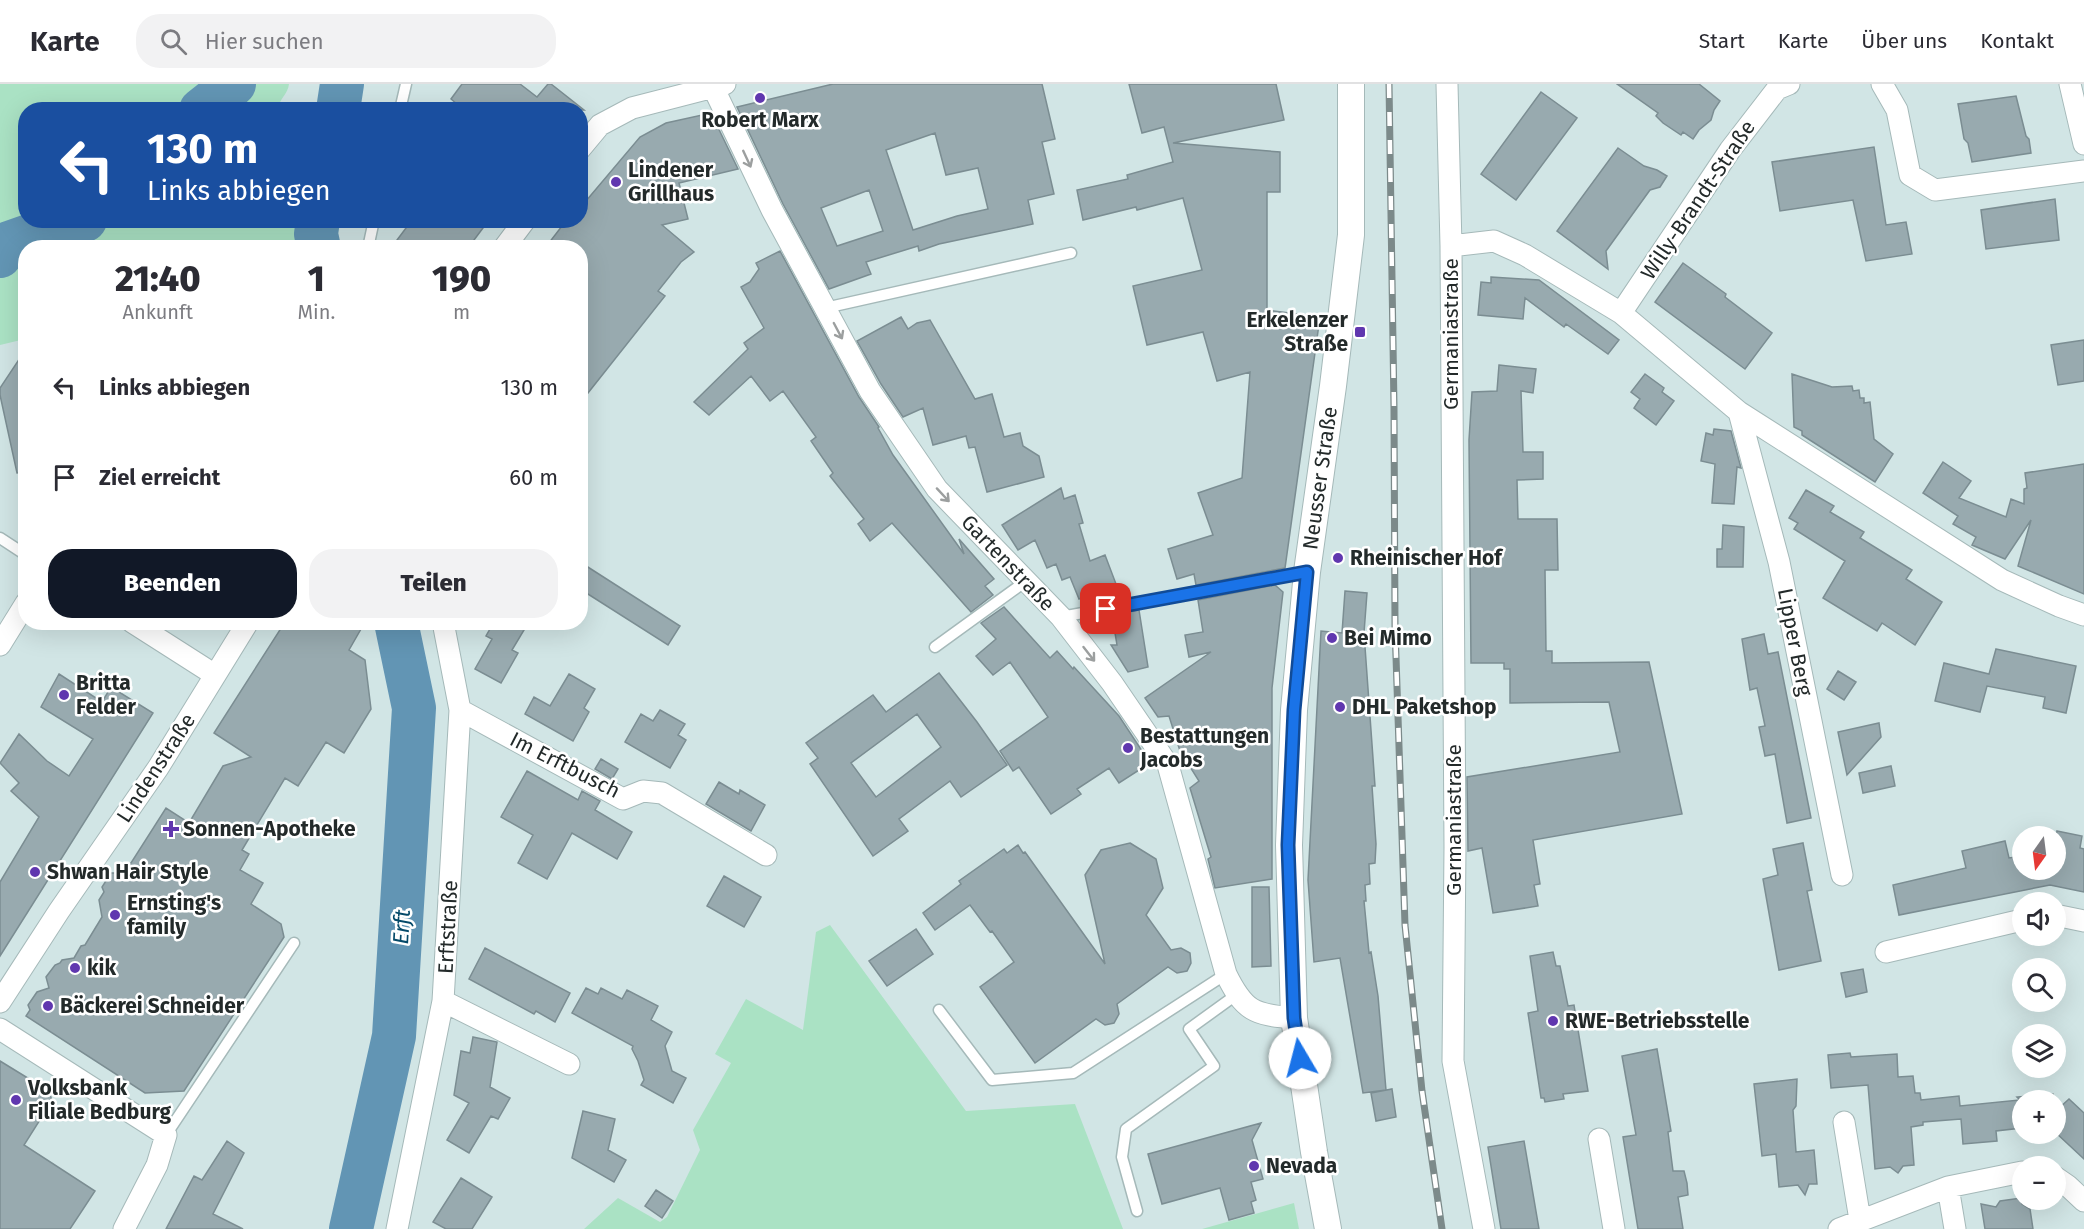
<!DOCTYPE html>
<html lang="de">
<head>
<meta charset="utf-8">
<style>
	:root { --surface:#fff; --page:#f2f2f3; --text:#2b2b33; --muted:#7c7c81; --line:#e1e1e2; --accent:#111827 }
	body { margin:0; font-family:"Fira Sans",sans-serif; background:var(--page); color:var(--text); height:100vh; display:flex; flex-direction:column; font-size:22px; white-space:nowrap }
	* { box-sizing:border-box; margin:0 }
	p { font-size:20px; color:var(--muted) }
	.icon { flex:none; width:33px; height:33px; fill:none; stroke:currentColor; stroke-width:2; stroke-linecap:round; stroke-linejoin:round }
	.map { position:relative; flex:1; overflow:hidden }
	.drawer { position:absolute; left:18px; top:156px; width:570px; height:390px; display:flex; flex-direction:column; background:var(--surface); border-radius:24px; box-shadow:0 6px 24px #0002 }
	.drawer>* { flex:none }
	.hud { position:absolute; left:18px; top:18px; width:570px; height:126px; border-radius:24px; box-shadow:0 6px 24px #0002; background:#1a4fa0; color:#fff; overflow:hidden }
	.needle { width:39px; rotate:194deg }
	.fabs { position:absolute; left:2012px; top:742px; display:grid; gap:12px }
	.fabs a { display:grid; place-items:center; width:54px; height:54px; border-radius:50%; background:var(--surface); box-shadow:0 6px 24px #0002; font-size:30px }
	.pin { position:absolute; display:grid; place-items:center; width:51px; height:51px; color:#fff; margin:-26px; border-radius:12px; box-shadow:0 3px 9px #0006 }
	.me { position:absolute; width:66px; margin:-33px; rotate:352deg; stroke-linejoin:round; filter:drop-shadow(0 0 4px #0008) }
	.turn { display:flex; align-items:center; gap:21px; height:126px; padding:0 30px; font-size:27px }
	.turn .icon { width:78px; height:78px; stroke-width:2.5 }
	.turn b { display:block; font-size:42px; line-height:51px }
	.eta { display:flex; justify-content:space-evenly; align-items:center; height:102px; text-align:center }
	.eta b { font-size:36px; font-weight:800; line-height:42px }
	.cta { display:flex; gap:12px; margin-top:auto; padding:12px 30px }
	.cta a { flex:1; height:69px; border-radius:24px; background:var(--accent); color:#fff; font-size:24px; font-weight:800; line-height:69px; text-align:center }
	.cta a+a { background:var(--page); color:var(--text) }
	ul { padding:0; list-style:none }
	li { display:flex; align-items:center; gap:18px; height:90px; padding:0 30px }
	li div { flex:1 }
	li b { display:block; font-size:22px }
	li em { font-style:normal }
	header { display:flex; align-items:center; gap:36px; box-sizing:border-box; height:84px; padding:0 30px; background:var(--surface); border-bottom:2px solid var(--line) }
	header strong { font-size:28px }
	nav { display:flex; gap:33px; margin-inline-start:auto; font-size:21px }
	.search { width:420px; height:54px; background:var(--page); display:flex; align-items:center; gap:15px; box-sizing:border-box; padding:0 21px; border-radius:24px; color:var(--muted); font-size:22px }
	.map>svg:first-child { display:block }
	.green { fill:#aae2c4 }
	.lines { fill:none; stroke-linecap:round; stroke-linejoin:round }
	.river { stroke:#6295b4; stroke-width:44 }
	.building { fill:#98aaaf; stroke:#7b8d92; stroke-width:1.5; fill-rule:evenodd }
	.service-casing { stroke:#a5b9b9; stroke-width:13 }
	.minor-casing { stroke:#a5b9b9; stroke-width:23 }
	.tertiary-casing { stroke:#a5b9b9; stroke-width:28 }
	.service { stroke:#fff; stroke-width:10 }
	.minor { stroke:#fff; stroke-width:21 }
	.tertiary { stroke:#fff; stroke-width:26 }
	.rail-casing { stroke:#7c8a8a; stroke-width:7 }
	.rail { stroke:#fff; stroke-width:4.5; stroke-dasharray:14; stroke-linecap:butt }
	.oneway { stroke:#9c9f9f }
	.route-casing { stroke:#114b97; stroke-width:15 }
	.route { stroke:#1a73e8; stroke-width:10 }
	.poi-dot { fill:#6037af; stroke:#fff; stroke-width:2 }
	.labels { text-anchor:middle; stroke-width:5; stroke-linejoin:round; paint-order:stroke }
	.poi-label { font-size:21px; font-weight:bold; fill:#232a2a; stroke:#fff; text-anchor:start }
	.street-label { font-size:21px; fill:#232a2a; stroke:#fff }
	.water-label { font-size:22px; font-style:italic; fill:#044969; stroke:#fff }
</style>
</head>
<body>
<header>
<strong>Karte</strong>
<div class="search"><svg class="icon" aria-label="search" viewBox="0 0 24 24"><circle cx="10" cy="10" r="6"/><path d="M15 15l6 6"/></svg>Hier suchen</div>
<nav><a>Start</a><a>Karte</a><a>Über uns</a><a>Kontakt</a></nav>
</header>
<div class="map">
<svg width="2084" height="1145" viewBox="0 0 2084 1145">
	<rect width="100%" height="100%" fill="#d1e5e5"/>
	<path class="green" d="M0,0H289C288,10 279,15 278,25L26,26V136L303,137L302,163L26,164L25,255L0,261Z
		M830,841L966,1027L1075,1020L1123,1145H584L618,1114L660,1138L667,1133L700,1066L693,1046L731,979L715,970L746,915L803,946L816,848Z
		M1294,1119L1299,1145H1202Z"/>
	<g class="lines">
		<path class="river" d="M201,26L234,0
			M338,26L342,0
			M318,136L316,150L319,164
			M0,172L9,159L63,140L85,136
			M351,1145L394,952L414,624L396,538"/>
	</g>
	<path class="building" d="M462,0H520L537,13L548,0H551L584,26H464L451,15Z
		M833,0H1042L1055,55L1042,58L1054,110L1028,116L1033,140L939,160L919,167L918,162L866,178L871,190L829,205L783,120L737,23ZM935,49L946,91L978,84L988,125L957,132L913,146L886,66ZM869,106L883,147L837,162L821,124Z
		M1129,0H1276L1284,36L1173,59L1280,68V108H1267V226L1320,233L1285,484L1196,501L1194,490L1177,495L1168,465L1213,451L1198,409L1242,394L1250,288L1217,297L1203,248L1147,261L1133,202L1202,186L1183,114L1137,126L1136,123L1083,136L1077,106L1128,95L1127,91L1173,78L1164,43L1142,49Z
		M1617,0H1699L1720,17L1714,26L1711,36L1699,46L1693,55L1683,48L1681,51L1663,39L1656,32L1658,29Z
		M1541,8L1577,34L1516,116L1481,90Z
		M2016,12L2026,52L2029,55L2031,69L1972,78L1968,59L1964,55L1958,20Z
		M711,29L738,85L679,99L688,135L662,141L694,168L681,178L658,207L665,212L580,319V164H545L562,142L570,136H580V124L640,53L666,39Z
		M1874,63L1886,141L1906,138L1912,170L1866,177L1853,116L1780,127L1772,78Z
		M1618,64L1644,82L1657,86L1667,92L1660,103L1650,106L1606,167L1608,185L1557,147Z
		M2055,115L2059,156L1986,165L1981,126Z
		M412,136H489L468,164H391Z
		M780,167L859,313L879,343L878,344L893,371L964,470L959,455L994,495L985,502L993,511L971,528L892,439L870,457L858,440L864,435L830,392L833,389L811,357L816,353L783,307L770,317L751,292L709,331L694,318L748,265L744,259L764,244L741,203L750,198L759,185L756,179Z
		M1683,179L1726,210L1725,213L1772,249L1745,285L1655,218Z
		M1491,193L1539,196L1619,256L1608,270L1566,240L1564,243L1525,214L1523,235L1478,231L1481,198L1491,199Z
		M901,233L908,245L917,239L930,236L975,315L992,310L1004,353L1020,349L1023,362L1039,372L1044,393L987,408L975,363L969,364L966,352L933,361L923,324L903,333L881,300L857,257Z
		M2084,256V297L2058,301L2051,261Z
		M26,265V388L17,389L0,311V304Z
		M1499,281L1536,285L1533,309L1521,307L1523,368H1543V395L1517,396L1518,435H1557L1558,486H1545L1546,567H1552V579L1649,578L1682,730L1533,756L1540,800L1534,801L1538,822L1493,829L1482,764L1468,767L1467,693L1620,668L1609,618L1510,619V585H1504V579H1471L1469,356L1472,308L1497,307Z
		M1645,290L1664,304L1662,308L1674,317L1656,341L1634,324L1640,315L1631,308Z
		M1792,290L1832,303L1852,302L1853,307L1859,306L1860,314H1864V319L1870,318L1874,355L1893,370L1875,398L1802,351V347L1794,343Z
		M1714,345L1731,347L1741,384L1737,383L1734,420L1712,419L1715,380L1701,377L1706,349L1713,351Z
		M1943,378L1971,397L1959,414L2006,433L2011,415L2024,420V405L2027,404L2025,389L2084,380V510L2018,482L2031,436L2005,475L1972,461L1976,453L1953,440L1958,432L1923,409Z
		M1061,404L1064,415L1075,411L1083,439L1079,440L1090,477L1105,471L1116,500L1079,515L1070,493L1062,496L1056,480L1047,484L1035,456L1018,466L1002,441Z
		M1806,406L1834,422L1830,428L1864,448L1860,454L1912,486L1906,495L1942,518L1915,561L1882,539L1877,547L1823,514L1845,477L1794,445L1798,439L1789,434Z
		M1723,441L1744,443L1743,483H1717V465H1722Z
		M580,478L680,542L668,561L580,505Z
		M1275,501L1283,508L1272,604V795L1215,804L1208,775L1211,773L1190,704L1199,697L1180,667L1169,632L1158,633L1145,614L1211,568L1189,573L1185,551L1203,548L1198,516Z
		M1345,507L1367,509L1364,549L1375,702H1372L1376,760L1375,779L1369,780L1370,800L1365,801L1366,817H1364L1369,869L1371,868L1378,912L1386,1006L1363,1009L1340,874L1314,878L1308,796L1321,547L1342,549Z
		M1004,523L1050,574L1057,567L1073,585L1074,583L1119,632L1150,679L1119,699L1109,684L1077,705L1081,710L1051,730L1019,683L1013,687L1000,667L1048,633L1010,578L993,591L976,572L996,555L981,539Z
		M1139,526L1148,583L1128,588L1111,561H1117L1112,531Z
		M285,538H365L349,566L365,576L371,625L344,669L326,658L298,702L285,694L242,766L249,770L240,786L263,799L251,820L281,840L284,853L184,1007L145,1009L26,932L30,926L28,921L37,908L49,904L46,893L55,881L60,879L62,876L74,874L81,862L85,861L102,833L99,816L104,808L102,803L111,789H117L121,780L131,779L166,724L189,739L223,682L251,673L214,649Z
		M494,538H510L524,546L512,566L518,569L501,599L475,585L492,555L486,552Z
		M1764,550L1768,570L1778,568L1811,734L1787,739L1775,670L1765,672L1759,643L1765,642L1757,604L1750,606L1742,555Z
		M1996,565L2076,582L2066,629L2043,624L2045,613L1987,602L1980,628L1935,617L1944,579L1989,590Z
		M1838,587L1856,598L1844,616L1827,605Z
		M939,589L977,638L1007,681L961,713L950,697L899,735L908,747L873,772L810,680L818,674L806,659L873,611L886,628ZM917,630L941,663L876,713L851,679Z
		M59,590L102,618L111,603L153,629L0,872V798L39,733L11,707L19,699L0,679L19,650L47,677L69,692L93,655L41,623Z
		M569,590L595,605L584,624L589,628L573,657L525,630L534,613L550,622Z
		M660,626L685,640L678,651L686,656L670,684L625,658L641,630L653,637Z
		M1879,639L1881,653L1847,691L1838,648Z
		M601,675L618,685L612,695L595,685Z
		M1891,682L1895,702L1863,709L1859,689Z
		M527,687L578,716L582,707L600,717L595,726L632,748L617,775L572,749L547,795L518,779L533,751L501,733Z
		M719,698L739,710L740,706L765,721L751,747L706,720Z
		M2057,747L2082,752L2080,764L2084,765V808L2050,801L1899,831L1893,801L1966,784L1962,767L2005,757L2009,774L2022,772V786H2055V757Z
		M1130,759L1156,775L1163,804L1146,831L1171,866L1181,864L1190,869L1191,879L1187,887L1177,889L1168,883L1117,920L1119,930L1114,939L1105,941L1096,935L1035,979L980,903L1014,878L992,847L990,848L970,821L935,846L923,829L961,800L959,797L1004,765L1007,769L1018,761L1023,769L1025,768L1105,880L1085,791L1101,766Z
		M1803,759L1812,806L1807,807L1821,877L1779,886L1763,795L1778,791L1773,765Z
		M724,792L761,813L744,843L707,822Z
		M1252,803H1269L1271,882L1252,883Z
		M916,845L933,870L887,902L869,877Z
		M485,864L570,909L555,938L536,927L534,930L469,895Z
		M1553,868L1556,882H1560L1568,922L1574,921L1588,1007L1563,1010L1564,1015L1545,1018L1544,1014H1541L1528,929L1538,927L1530,872Z
		M1863,885L1867,908L1846,913L1841,889Z
		M586,904L598,910L601,904L622,915L627,906L658,922L651,936L672,948L665,962L672,987L686,994L673,1019L641,1001L644,996L638,977L632,965L633,962L572,929Z
		M473,953L497,958L490,1003L510,1014L498,1035L491,1032L469,1069L447,1056L469,1019L454,1011L461,967L470,969Z
		M1657,965L1671,1047L1668,1048L1673,1087H1684L1687,1099L1688,1111L1678,1113L1683,1145H1638L1623,1053L1636,1051L1622,972Z
		M1850,969L1851,973L1897,970L1898,993L1913,992L1915,1009H1920L1921,1016L1959,1012L1960,1022L2020,1016L2017,1013L2053,1010L2058,1025L2069,1015L2084,1029V1075L2055,1048V1017H2022V1044L1996,1047L1997,1057L1963,1060L1961,1035L1923,1038V1041L1911,1043L1914,1081L1903,1082L1898,1089L1890,1083L1875,1085L1868,1001L1831,1004L1828,971Z
		M0,977L49,1007L52,1017L24,1061L95,1107L70,1145H0Z
		M1797,995L1796,1022L1793,1026L1796,1068L1814,1066L1817,1100H1809L1805,1111L1798,1101L1779,1103L1776,1070L1762,1072L1754,1000Z
		M1392,1005L1396,1033L1376,1037L1371,1009Z
		M583,1027L615,1035L608,1066L626,1076L614,1098L572,1074Z
		M1261,1039L1252,1056L1263,1095L1251,1098L1256,1116L1251,1118L1254,1129L1229,1136L1220,1104L1162,1120L1148,1070Z
		M227,1057L244,1069L213,1130L243,1145H166L194,1092L202,1096Z
		M1524,1057L1539,1145H1501L1488,1063Z
		M461,1094L492,1113L472,1145H446L433,1138Z
		M656,1106L673,1117L662,1134L645,1122Z
		M2021,1114L2022,1120L2030,1125L2033,1145H1985L1981,1120L1996,1123L2000,1117Z"/>
	<g class="lines">
		<defs>
			<path id="service" d="M400,26L406,0
				M368,164L374,136
				M825,224L1071,169
				M0,454L26,471
				M1061,533L1307,488
				M935,563L1026,497
				M939,926L992,996L1073,989L1226,890
				M166,1051L294,859
				M1137,1127L1122,1073L1126,1045L1214,982L1189,945L1236,911"/>
			<path id="minor" d="M1447,0L1451,162L1455,763L1453,977L1484,1145
				M1882,0L1897,26L1910,91L1935,106L2084,87
				M2070,0L2084,60
				M713,3L772,126L870,307L937,405L1061,533L1112,599L1168,681L1226,890C1244,927 1254,931 1294,934
				M580,65L600,41L632,24L725,0
				M1451,162L1494,157L1525,171L1621,229L1739,328L2002,496L2059,522L2084,531
				M504,164L525,136
				M1621,229L1730,66L1777,5L1789,0
				M1739,328L1779,478L1842,791
				M132,538L215,591
				M0,561L26,519
				M460,626L623,715L643,707L662,709L766,771
				M2055,831L2084,837
				M1886,868L2022,836
				M443,917L569,980
				M0,918L59,827L158,684L248,538
				M0,945L166,1051L157,1081L124,1145
				M1844,1038L1860,1136
				M1599,1055L1614,1145
				M2055,1093L2068,1102L2084,1117
				M1948,1103L1955,1145
				M397,1145L443,917L460,626L443,538
				M1839,1145L1948,1103L2022,1088"/>
			<path id="tertiary" d="M1328,1145L1314,1068L1294,934L1289,761L1294,626L1307,488L1333,302L1351,151V0"/>
		</defs>
		<use href="#service" class="service-casing"/>
		<use href="#minor" class="minor-casing"/>
		<use href="#tertiary" class="tertiary-casing"/>
		<use href="#service" class="service"/>
		<use href="#minor" class="minor"/>
		<use href="#tertiary" class="tertiary"/>
		<defs>
			<path id="rail" d="M1389,0L1394,324L1395,543L1405,841L1422,1007L1442,1145"/>
		</defs>
		<use href="#rail" class="rail-casing"/>
		<use href="#rail" class="rail"/>
	</g>
	<defs><path id="oneway-shaft" d="M-6 0H5M1.5-3L5.5 0L1.5 3" fill="none" stroke-width="1.6" stroke-linecap="round" stroke-linejoin="round" transform="scale(1.5)"/></defs>
	<g class="oneway">
		<use href="#oneway-shaft" transform="translate(747 75) rotate(65)"/>
		<use href="#oneway-shaft" transform="translate(838 247) rotate(62)"/>
		<use href="#oneway-shaft" transform="translate(943 411) rotate(47)"/>
		<use href="#oneway-shaft" transform="translate(1089 570) rotate(52)"/>
	</g>
	<g class="lines">
		<defs>
			<path id="route" d="M1106,525L1307,488L1294,626L1288,761L1294,934L1300,974"/>
		</defs>
		<use href="#route" class="route-casing"/>
		<use href="#route" class="route"/>
	</g>
	<g class="poi-dot">
		<circle cx="760" cy="14" r="6"/>
		<circle cx="616" cy="98" r="6"/>
		<rect x="1354" y="242" width="12" height="12" rx="3"/>
		<circle cx="1338" cy="474" r="6"/>
		<circle cx="1332" cy="554" r="6"/>
		<circle cx="64" cy="611" r="6"/>
		<circle cx="1340" cy="623" r="6"/>
		<circle cx="1128" cy="664" r="6"/>
		<path d="M168 736h6v6h6v6h-6v6h-6v-6h-6v-6h6z"/>
		<circle cx="35" cy="788" r="6"/>
		<circle cx="115" cy="831" r="6"/>
		<circle cx="75" cy="884" r="6"/>
		<circle cx="48" cy="922" r="6"/>
		<circle cx="1553" cy="937" r="6"/>
		<circle cx="16" cy="1016" r="6"/>
		<circle cx="1254" cy="1082" r="6"/>
	</g>
	<g class="labels">
		<g class="poi-label">
			<text x="760" y="43" text-anchor="middle">Robert Marx</text>
			<text x="628" y="93">Lindener<tspan x="628" dy="24">Grillhaus</tspan></text>
			<text x="1348" y="243" text-anchor="end">Erkelenzer<tspan x="1348" dy="24">Straße</tspan></text>
			<text x="1350" y="481">Rheinischer Hof</text>
			<text x="1344" y="561">Bei Mimo</text>
			<text x="76" y="606">Britta<tspan x="76" dy="24">Felder</tspan></text>
			<text x="1352" y="630">DHL Paketshop</text>
			<text x="1140" y="659">Bestattungen<tspan x="1140" dy="24">Jacobs</tspan></text>
			<text x="183" y="752">Sonnen-Apotheke</text>
			<text x="47" y="795">Shwan Hair Style</text>
			<text x="127" y="826">Ernsting's<tspan x="127" dy="24">family</tspan></text>
			<text x="87" y="891">kik</text>
			<text x="60" y="929">Bäckerei Schneider</text>
			<text x="1565" y="944">RWE-Betriebsstelle</text>
			<text x="28" y="1011">Volksbank<tspan x="28" dy="24">Filiale Bedburg</tspan></text>
			<text x="1266" y="1089">Nevada</text>
		</g>
		<g class="street-label">
			<text transform="translate(1698 116) rotate(-56)" y="7">Willy-Brandt-Straße</text>
			<text transform="translate(1451 250) rotate(-90)" y="7">Germaniastraße</text>
			<text transform="translate(1320 394) rotate(-82)" y="7">Neusser Straße</text>
			<text transform="translate(1008 479) rotate(46)" y="7">Gartenstraße</text>
			<text transform="translate(1795 558) rotate(79)" y="7">Lipper Berg</text>
			<text transform="translate(565 681) rotate(27)" y="7">Im Erftbusch</text>
			<text transform="translate(156 684) rotate(-57)" y="7">Lindenstraße</text>
			<text transform="translate(1454 736) rotate(-90)" y="7">Germaniastraße</text>
			<text transform="translate(448 843) rotate(-87)" y="7">Erftstraße</text>
		</g>
		<g class="water-label">
			<text transform="translate(401 843) rotate(-87)" y="8">Erft</text>
		</g>
	</g>
</svg>
<div class="fabs">
<a><svg class="needle" viewBox="-14 -14 28 28"><path d="M0-13l5 13h-10z" fill="#e53935"/><path d="M0 13l5-13h-10z" fill="#7c7c81"/></svg></a>
<a><svg class="icon" aria-label="sound" viewBox="0 0 24 24"><path d="M4 9h4l5-4v14l-5-4H4zM17 9q2 3 0 6"/></svg></a>
<a><svg class="icon" aria-label="search" viewBox="0 0 24 24"><circle cx="10" cy="10" r="6"/><path d="M15 15l6 6"/></svg></a>
<a><svg class="icon" aria-label="layers" viewBox="0 0 24 24"><path d="M12 4l9 5-9 5-9-5zM3 14l9 5 9-5"/></svg></a>
<a>+</a>
<a>−</a>
</div>
<div class="pin" style="left:1106px;top:525px;background:#d93025"><svg class="icon" aria-label="arrive" viewBox="0 0 24 24"><path d="M6 21V4h12l-3 4 3 4H6"/></svg></div>
<svg class="me" style="left:1300px;top:974px" viewBox="-20 -20 40 40"><circle r="19" fill="#fff"/><path d="M0-13L10 11 0 6-10 11z" fill="#1a73e8"/></svg>
<div class="hud">
<div class="turn"><svg class="icon" aria-label="left" viewBox="0 0 24 24"><path d="M17 20v-9H6M10 6l-5 5 5 5"/></svg><div><b>130 m</b>Links abbiegen</div></div>
</div>
<section class="drawer">
<div class="eta">
<div><b>21:40</b><p>Ankunft</p></div>
<div><b>1</b><p>Min.</p></div>
<div><b>190</b><p>m</p></div>
</div>
<ul>
<li><svg class="icon" aria-label="left" viewBox="0 0 24 24"><path d="M17 20v-9H6M10 6l-5 5 5 5"/></svg><div><b>Links abbiegen</b></div><em>130 m</em></li>
<li><svg class="icon" aria-label="arrive" viewBox="0 0 24 24"><path d="M6 21V4h12l-3 4 3 4H6"/></svg><div><b>Ziel erreicht</b></div><em>60 m</em></li>
</ul>
<div class="cta"><a>Beenden</a><a>Teilen</a></div>
</section>
</div>
</body>
</html>
